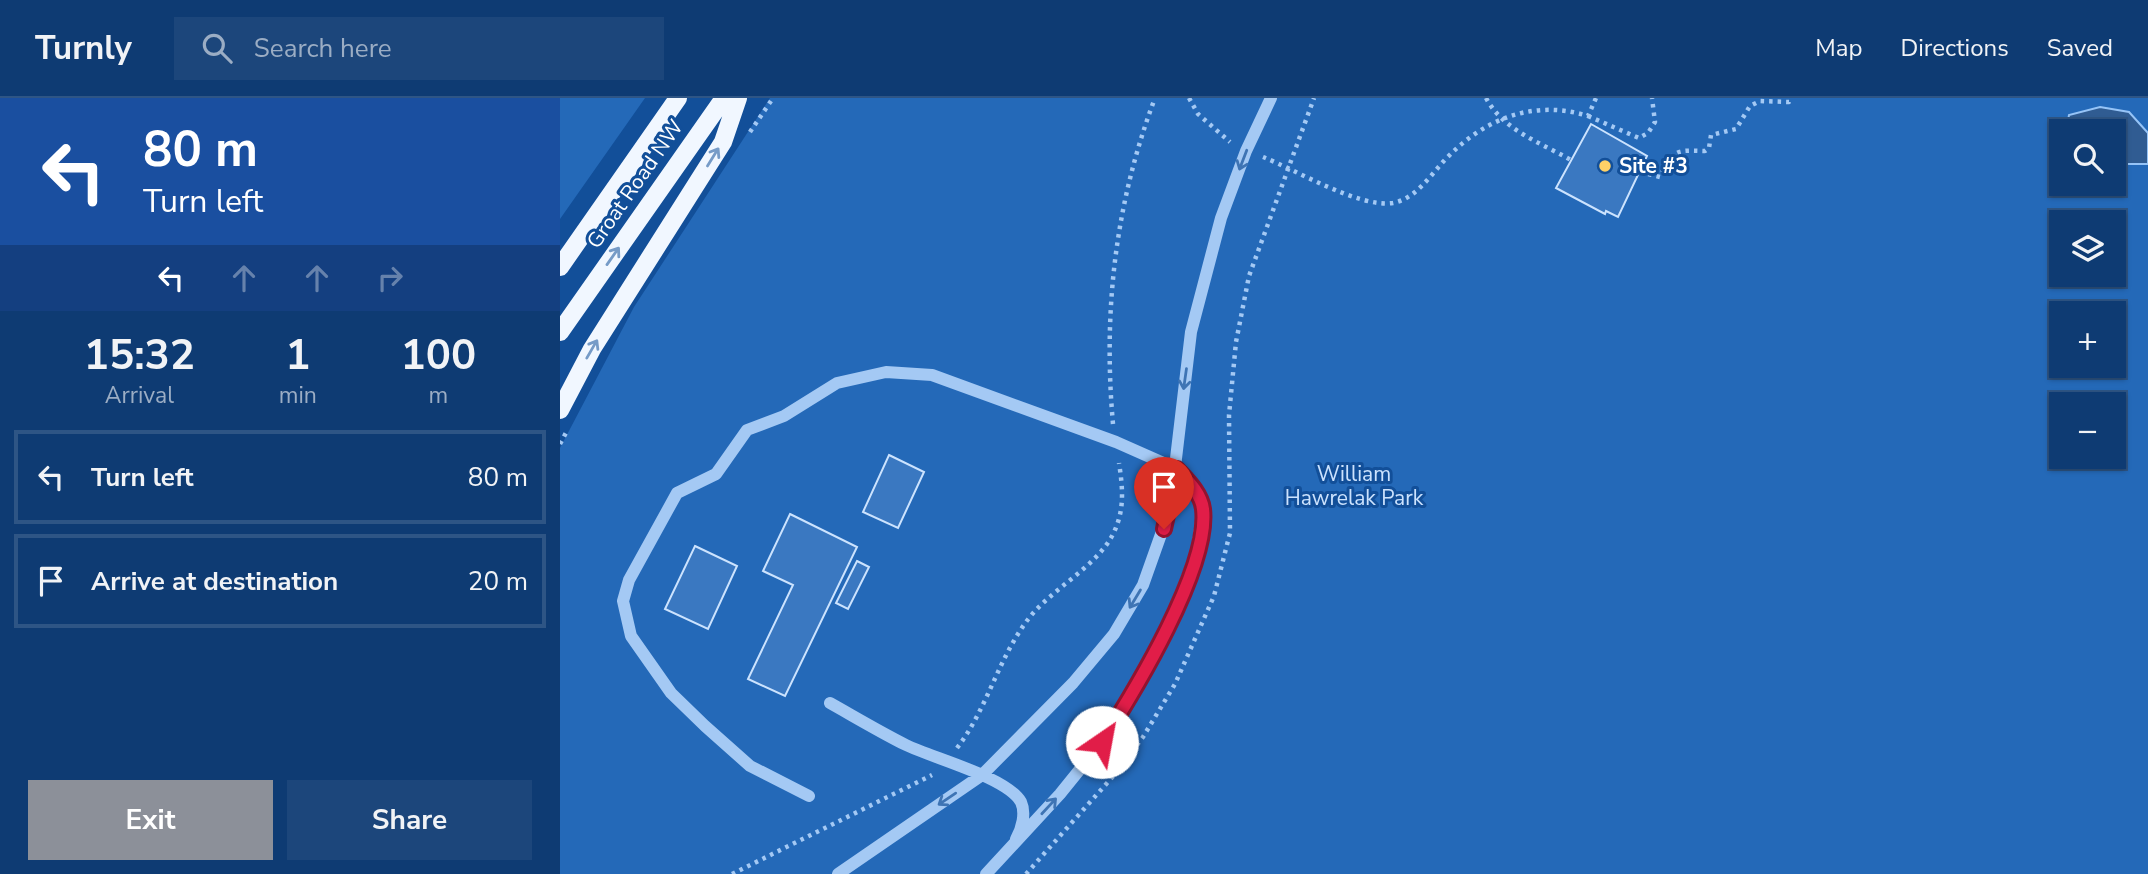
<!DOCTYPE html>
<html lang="en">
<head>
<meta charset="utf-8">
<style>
	:root { --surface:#0e3b73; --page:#1c467b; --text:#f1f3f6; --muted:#9badc4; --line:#2e5585; --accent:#8c9099 }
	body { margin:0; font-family:"Nunito Sans",sans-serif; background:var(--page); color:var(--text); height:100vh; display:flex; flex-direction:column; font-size:26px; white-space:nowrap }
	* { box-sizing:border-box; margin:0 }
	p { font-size:23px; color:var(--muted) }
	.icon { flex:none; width:38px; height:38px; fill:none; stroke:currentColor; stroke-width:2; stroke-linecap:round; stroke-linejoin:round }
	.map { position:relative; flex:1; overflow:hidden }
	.details { display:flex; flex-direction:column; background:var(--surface); width:560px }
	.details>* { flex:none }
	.top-card { background:#1a4fa0; color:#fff; overflow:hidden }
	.tools { position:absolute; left:1489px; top:21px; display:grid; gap:14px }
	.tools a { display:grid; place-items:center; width:77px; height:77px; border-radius:0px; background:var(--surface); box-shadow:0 2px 5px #0004,0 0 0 2px var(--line); font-size:35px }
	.pin { position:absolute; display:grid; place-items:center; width:60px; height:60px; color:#fff; margin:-72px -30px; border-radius:50% 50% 50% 0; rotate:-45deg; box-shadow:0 0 7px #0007 }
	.pin .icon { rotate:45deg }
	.me { position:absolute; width:77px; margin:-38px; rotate:33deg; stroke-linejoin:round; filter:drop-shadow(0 0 5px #0008) }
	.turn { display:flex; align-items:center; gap:24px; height:147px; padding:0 28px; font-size:32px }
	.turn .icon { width:91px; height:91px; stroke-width:2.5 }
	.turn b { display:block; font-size:49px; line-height:60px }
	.lanes { display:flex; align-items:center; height:66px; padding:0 28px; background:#0003; justify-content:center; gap:35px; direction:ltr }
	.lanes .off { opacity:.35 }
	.eta { display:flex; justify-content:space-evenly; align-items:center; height:119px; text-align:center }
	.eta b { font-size:42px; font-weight:700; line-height:49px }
	.primary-button { display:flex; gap:14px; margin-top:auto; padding:14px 28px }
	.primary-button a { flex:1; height:80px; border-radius:0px; background:var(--accent); color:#fff; font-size:28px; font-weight:700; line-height:80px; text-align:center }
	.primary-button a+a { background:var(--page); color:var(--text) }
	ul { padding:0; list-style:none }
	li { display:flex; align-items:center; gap:21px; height:94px; margin:0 14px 10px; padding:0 14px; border:4px solid var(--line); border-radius:0px }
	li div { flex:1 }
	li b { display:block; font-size:26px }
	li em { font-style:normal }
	header { display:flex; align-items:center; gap:42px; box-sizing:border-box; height:98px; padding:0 35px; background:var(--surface); border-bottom:2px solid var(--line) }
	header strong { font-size:33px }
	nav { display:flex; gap:38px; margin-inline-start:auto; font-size:24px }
	.search { width:490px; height:63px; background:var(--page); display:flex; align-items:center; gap:18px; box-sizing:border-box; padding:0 24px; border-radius:0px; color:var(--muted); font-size:26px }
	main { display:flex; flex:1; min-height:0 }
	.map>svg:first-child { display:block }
	.green { fill:#2469b8; fill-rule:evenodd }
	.water { fill:#305c92; stroke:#96c4f7; stroke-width:2 }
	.building { fill:#3a78c1; stroke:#cce3fe; stroke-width:2 }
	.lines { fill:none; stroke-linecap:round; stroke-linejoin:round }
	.path { stroke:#a4c9f4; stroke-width:4.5; stroke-dasharray:3.5 5; stroke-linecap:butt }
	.minor { stroke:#a4c9f4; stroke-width:12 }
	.major { stroke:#f1f7ff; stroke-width:18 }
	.oneway { stroke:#769bc7 }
	.oneway2 { stroke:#3e74b4 }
	.route-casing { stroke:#92132f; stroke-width:18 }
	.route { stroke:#e11d48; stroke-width:12 }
	.poi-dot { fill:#ffd167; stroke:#124f99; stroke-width:2.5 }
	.labels { text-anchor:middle; stroke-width:6; stroke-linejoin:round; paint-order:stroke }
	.poi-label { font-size:21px; font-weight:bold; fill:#fff; stroke:#124f99; text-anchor:start }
	.street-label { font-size:21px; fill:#fff; stroke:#124f99 }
	.park-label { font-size:21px; fill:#cce3fe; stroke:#124f99 }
</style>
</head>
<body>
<header>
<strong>Turnly</strong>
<div class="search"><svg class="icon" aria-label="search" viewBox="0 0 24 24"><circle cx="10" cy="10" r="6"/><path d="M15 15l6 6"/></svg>Search here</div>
<nav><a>Map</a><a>Directions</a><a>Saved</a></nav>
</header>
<main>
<section class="details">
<div class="top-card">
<div class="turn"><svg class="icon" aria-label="left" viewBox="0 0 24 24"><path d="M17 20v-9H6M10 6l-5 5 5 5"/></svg><div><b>80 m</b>Turn left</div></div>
<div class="lanes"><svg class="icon" aria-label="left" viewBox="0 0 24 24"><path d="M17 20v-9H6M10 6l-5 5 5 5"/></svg><svg class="icon off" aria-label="ahead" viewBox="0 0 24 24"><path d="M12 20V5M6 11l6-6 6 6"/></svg><svg class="icon off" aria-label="ahead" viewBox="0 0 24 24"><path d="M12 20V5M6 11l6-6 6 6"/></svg><svg class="icon off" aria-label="right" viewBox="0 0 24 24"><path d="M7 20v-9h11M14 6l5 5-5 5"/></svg></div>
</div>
<div class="eta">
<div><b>15:32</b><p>Arrival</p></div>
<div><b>1</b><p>min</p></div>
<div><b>100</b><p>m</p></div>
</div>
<ul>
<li><svg class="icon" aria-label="left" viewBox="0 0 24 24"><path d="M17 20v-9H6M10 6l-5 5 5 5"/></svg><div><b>Turn left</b></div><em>80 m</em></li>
<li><svg class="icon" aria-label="arrive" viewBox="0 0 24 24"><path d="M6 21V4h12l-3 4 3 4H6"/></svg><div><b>Arrive at destination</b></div><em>20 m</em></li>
</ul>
<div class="primary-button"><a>Exit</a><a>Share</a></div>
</section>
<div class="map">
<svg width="1588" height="776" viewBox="0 0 1588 776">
	<rect width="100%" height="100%" fill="#124f99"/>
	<path class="green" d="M0,0H85L0,121Z
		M210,0H1588V776H0V350L74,209ZM1502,33H1554V86H1502ZM1502,124H1554V177H1502ZM1502,215H1554V268H1502ZM1502,306H1554V359H1502Z"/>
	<path class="water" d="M1540,9L1569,14L1588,35V66H1554V33H1506L1509,17Z"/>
	<path class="building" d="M1031,26L1087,58L1058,119L1046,113L1045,116L996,90Z
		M329,357L364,374L338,430L303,414Z
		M230,416L297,449L225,598L188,581L233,487L203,473Z
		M135,448L177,468L148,531L105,511Z
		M297,463L309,469L288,511L276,505Z"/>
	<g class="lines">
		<path class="path" d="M629,0L638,16L670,44
			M926,0C943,32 981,45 1011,62
			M1028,18L1079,40L1088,35L1095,24L1092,0
			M190,34L213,0
			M703,59C736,72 799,110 833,105C854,101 868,81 882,65C920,23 971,0 1028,18L1036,0
			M1080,74L1100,79C1113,51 1116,52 1145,53L1149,50L1151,37L1176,31L1190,8L1200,3L1229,4L1232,0
			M553,326C543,214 555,106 595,0
			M0,346L8,331
			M397,650C427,611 437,564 466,524C489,492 534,471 552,438C565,414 563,391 559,365
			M172,776L372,677
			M466,776L556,675L583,639L615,586L654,498L670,435L669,317L676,244L689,178L754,0"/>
		<path class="minor" d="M270,605C295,619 320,634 346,647C372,660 447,679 461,704C466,715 462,731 456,741
			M249,698L190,668L145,628L111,595L71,538L63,503L69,482L117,395L156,376L187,332L224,318L277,285L326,274L372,277L556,344L617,371L634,391L643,409L637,453L612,520L580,585L542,644L500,696L426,776
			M278,776L422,677L513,585L554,536L583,487L610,411L631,234L661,120L686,53L711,0"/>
		<path class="major" d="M0,169L118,0
			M0,234L164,0
			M0,312L32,251L163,44L178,0"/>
	</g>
	<defs><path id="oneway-shaft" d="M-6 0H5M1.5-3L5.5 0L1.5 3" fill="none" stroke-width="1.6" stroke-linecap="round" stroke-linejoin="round" transform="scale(1.75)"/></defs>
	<g class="oneway">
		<use href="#oneway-shaft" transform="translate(153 59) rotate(-58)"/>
		<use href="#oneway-shaft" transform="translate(53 158) rotate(-55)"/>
		<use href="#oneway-shaft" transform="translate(32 251) rotate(-60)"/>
	</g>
	<g class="oneway2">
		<use href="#oneway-shaft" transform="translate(683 62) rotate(111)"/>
		<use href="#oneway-shaft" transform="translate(625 281) rotate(98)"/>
		<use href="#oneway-shaft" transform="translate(575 501) rotate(121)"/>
		<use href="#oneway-shaft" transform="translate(387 701) rotate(146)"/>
		<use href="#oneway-shaft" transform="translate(489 708) rotate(-47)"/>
	</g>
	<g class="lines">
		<defs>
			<path id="route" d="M542,644C574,594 650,470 643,411C641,395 627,382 617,371L604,431"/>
		</defs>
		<use href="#route" class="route-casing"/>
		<use href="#route" class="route"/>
	</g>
	<circle class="poi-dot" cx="1045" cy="68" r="7"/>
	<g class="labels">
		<g class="poi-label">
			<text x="1059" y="75">Site #3</text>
		</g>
		<g class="street-label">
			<text transform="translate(75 86) rotate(-55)" y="7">Groat Road NW</text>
		</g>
		<g class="park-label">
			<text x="794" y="383">William<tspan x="794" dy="24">Hawrelak Park</tspan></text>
		</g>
	</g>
</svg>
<div class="tools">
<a><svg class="icon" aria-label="search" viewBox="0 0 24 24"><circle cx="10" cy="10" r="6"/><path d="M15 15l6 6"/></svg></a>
<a><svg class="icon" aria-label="layers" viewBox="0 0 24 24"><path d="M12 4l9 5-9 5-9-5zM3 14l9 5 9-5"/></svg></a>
<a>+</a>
<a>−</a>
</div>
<div class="pin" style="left:604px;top:431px;background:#d93025"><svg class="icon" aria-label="arrive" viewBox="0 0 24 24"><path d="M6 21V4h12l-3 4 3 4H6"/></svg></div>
<svg class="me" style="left:542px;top:644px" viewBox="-20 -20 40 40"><circle r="19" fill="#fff"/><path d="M0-13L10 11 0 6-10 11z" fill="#e11d48"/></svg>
</div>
</main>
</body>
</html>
